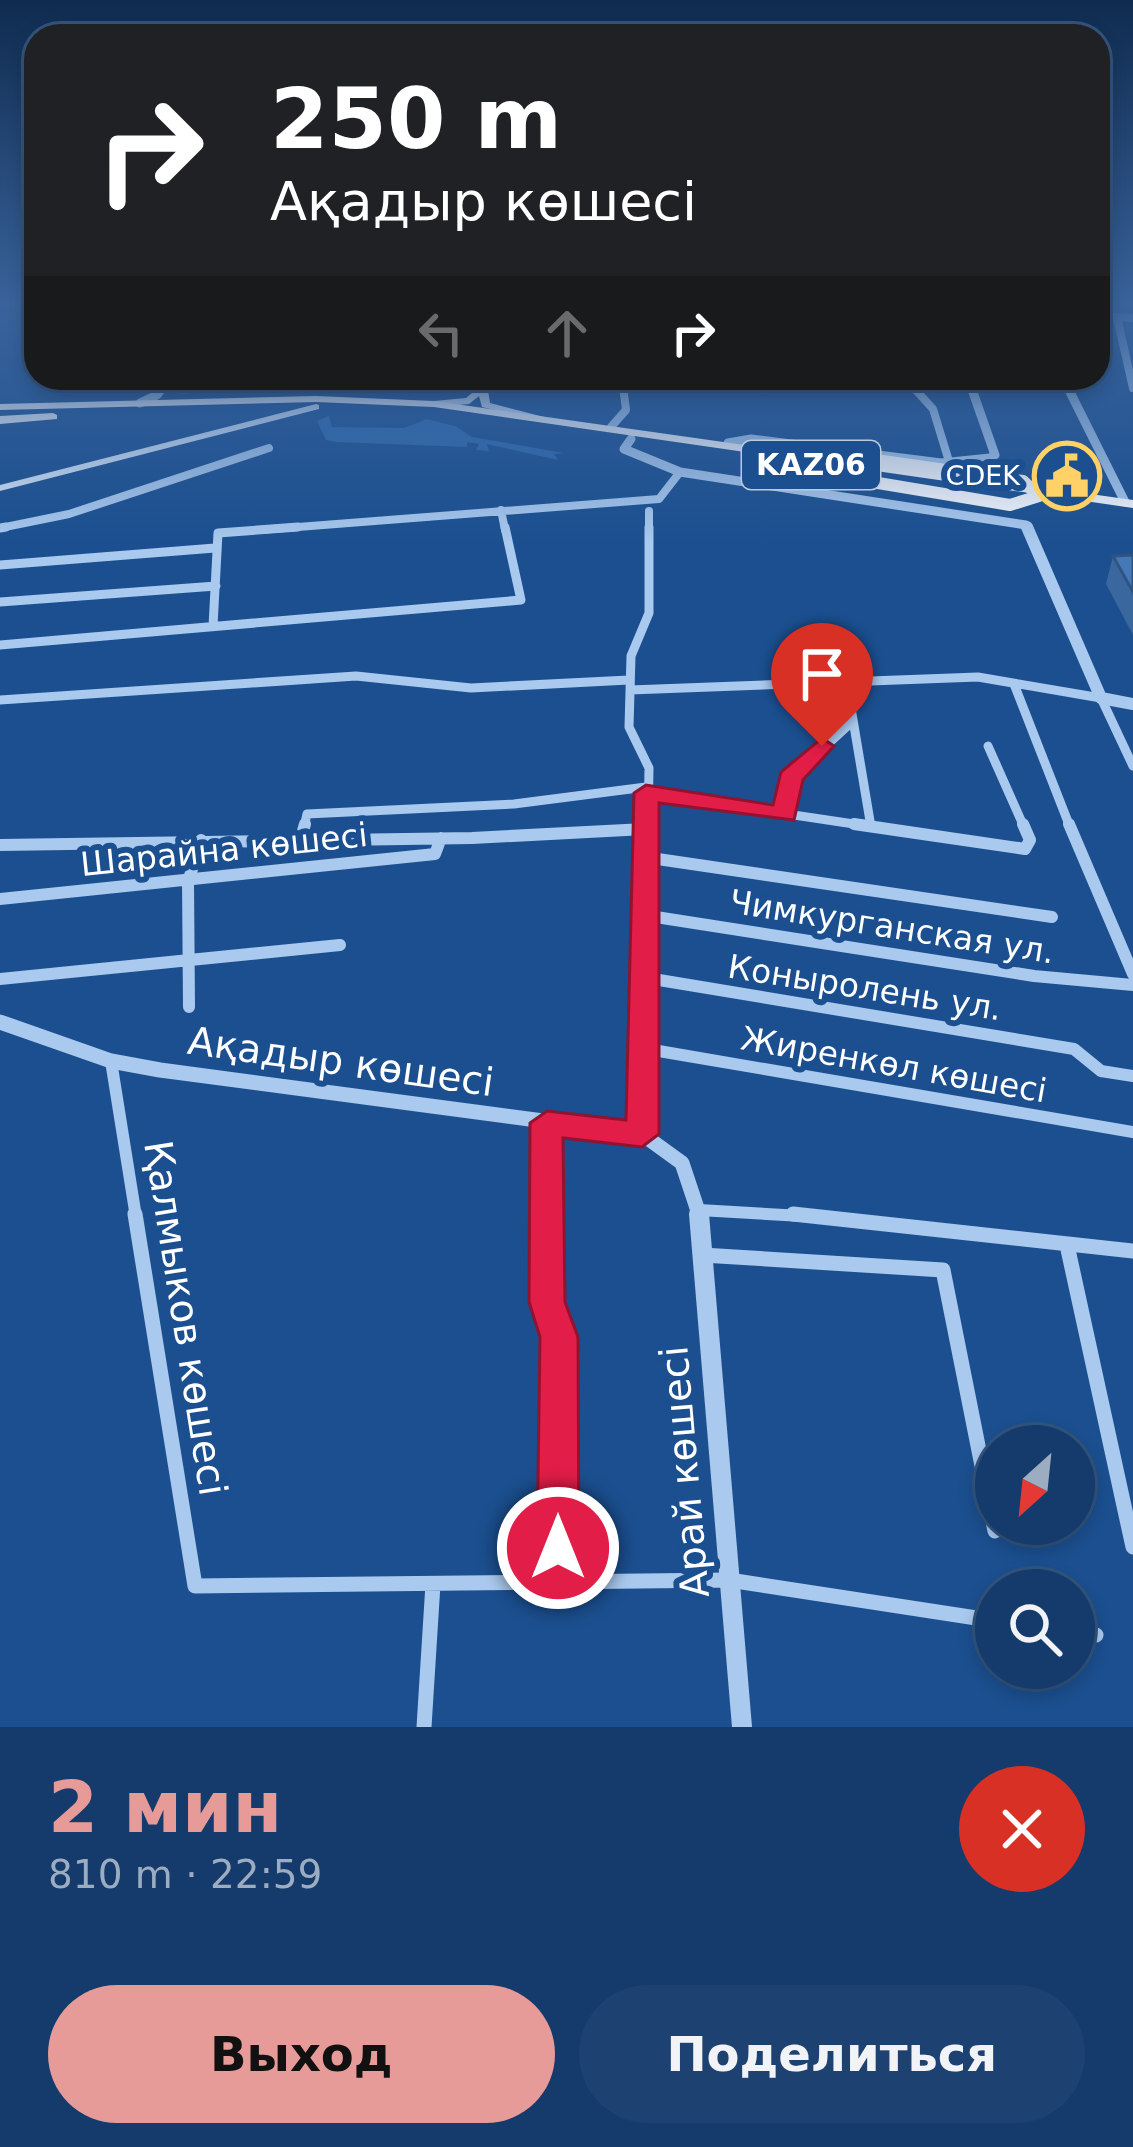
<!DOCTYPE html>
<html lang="ru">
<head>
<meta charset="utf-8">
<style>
	:root { --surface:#143b6b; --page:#1d4271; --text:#f1f3f6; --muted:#9dadc1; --line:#33557e; --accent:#e69b98 }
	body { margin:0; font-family:"DejaVu Sans",sans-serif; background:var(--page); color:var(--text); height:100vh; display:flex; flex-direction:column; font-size:45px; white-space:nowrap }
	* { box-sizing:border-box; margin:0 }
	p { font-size:39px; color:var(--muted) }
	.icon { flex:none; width:66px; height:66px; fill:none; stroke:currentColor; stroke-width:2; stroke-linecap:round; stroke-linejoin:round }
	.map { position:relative; height:1727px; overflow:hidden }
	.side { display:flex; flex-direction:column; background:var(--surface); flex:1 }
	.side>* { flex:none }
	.hud { position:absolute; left:24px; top:24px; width:1086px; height:366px; border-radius:36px; box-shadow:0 6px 18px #0003,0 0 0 3px var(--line); background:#202124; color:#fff; overflow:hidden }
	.needle { width:78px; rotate:207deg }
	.buttons { position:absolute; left:975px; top:1425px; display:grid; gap:24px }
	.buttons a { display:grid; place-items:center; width:120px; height:120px; border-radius:50%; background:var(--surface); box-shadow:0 6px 18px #0003,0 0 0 3px var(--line); font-size:60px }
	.pin { position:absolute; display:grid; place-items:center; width:102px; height:102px; color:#fff; margin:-123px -51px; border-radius:50% 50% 50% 0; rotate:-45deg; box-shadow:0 0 12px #0007 }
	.pin .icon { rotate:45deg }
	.me { position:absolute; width:132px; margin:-66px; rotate:0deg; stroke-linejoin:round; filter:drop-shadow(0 0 9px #0008) }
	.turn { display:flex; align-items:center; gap:42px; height:252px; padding:0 48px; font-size:54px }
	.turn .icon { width:156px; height:156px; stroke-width:2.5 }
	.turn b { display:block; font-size:84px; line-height:102px }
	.lanes { display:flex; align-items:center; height:114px; padding:0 48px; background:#0003; justify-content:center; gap:60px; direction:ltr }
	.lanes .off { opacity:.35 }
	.round { display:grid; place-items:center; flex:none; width:126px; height:126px; border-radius:63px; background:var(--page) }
	.overview { display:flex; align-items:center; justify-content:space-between; height:204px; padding:0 48px }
	h1 { font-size:72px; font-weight:700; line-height:90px; color:var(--accent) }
	.cta { display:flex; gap:24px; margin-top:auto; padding:24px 48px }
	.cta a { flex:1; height:138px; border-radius:72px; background:var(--accent); color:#111; font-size:48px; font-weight:700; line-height:138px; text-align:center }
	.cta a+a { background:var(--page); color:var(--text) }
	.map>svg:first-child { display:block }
	.green { fill:#2e69ad }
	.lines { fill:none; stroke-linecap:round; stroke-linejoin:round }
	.river { fill:#3c6290; fill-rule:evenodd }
	.minor-far3 { stroke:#a9c9ee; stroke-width:8 }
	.minor-far2 { stroke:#a9c9ee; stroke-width:9 }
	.minor-far1 { stroke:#a9c9ee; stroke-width:12 }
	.minor { stroke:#a9c9ee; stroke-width:15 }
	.tertiary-far3 { stroke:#a9c9ee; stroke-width:9 }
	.tertiary-far2 { stroke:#a9c9ee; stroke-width:12 }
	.tertiary-far1 { stroke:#a9c9ee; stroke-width:15 }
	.tertiary { stroke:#a9c9ee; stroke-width:20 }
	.secondary { fill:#d6e6fa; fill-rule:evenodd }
	.trunk { fill:#f8faff; fill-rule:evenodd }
	.trunk-bridge { stroke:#f8faff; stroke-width:12 }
	.wall { fill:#3a679d }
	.building { fill:#4478b7; stroke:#305480; stroke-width:3 }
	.route { fill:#e11d48; stroke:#92132f; stroke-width:3 }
	.labels { text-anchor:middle; stroke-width:12; stroke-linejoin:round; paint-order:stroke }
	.far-poi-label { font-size:27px; fill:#fff; stroke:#1b4f8f; text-anchor:end }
	.shield { fill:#1b4f8f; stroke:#bbcadd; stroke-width:3 }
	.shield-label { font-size:30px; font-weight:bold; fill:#fff }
	.street-label { font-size:33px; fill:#fff; stroke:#1b4f8f }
	.near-street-label { font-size:39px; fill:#fff; stroke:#1b4f8f }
</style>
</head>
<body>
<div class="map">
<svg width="1133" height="1727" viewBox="0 0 1133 1727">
	<rect width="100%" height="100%" fill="#1b4f8f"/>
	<path class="green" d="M329,416L332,427L404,428L427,419L455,426L472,437L564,453L554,454L558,460L487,444L489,451L476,450L479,444L467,442V447L336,442L326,440L317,421Z"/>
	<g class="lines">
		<path class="river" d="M186,378H198L188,394H180L178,392Z"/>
		<path class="minor-far3" d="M1098,316L1133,318
			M1117,317L1133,388
			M905,378L933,409L948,458
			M611,427L626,410L622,378
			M501,510L505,530
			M649,511V530
			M0,528L69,514L269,448
			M259,530L659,499L680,472"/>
		<path class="minor-far2" d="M0,528L6,527
			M0,565L215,548
			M0,602L216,586
			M213,626L218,533L298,527
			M0,645L521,600L505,527
			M847,684L871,827
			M1014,684L1070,827
			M630,690L978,677L1101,698L1133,766
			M0,700L356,676L471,688L629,680
			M988,746L1024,827
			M647,793L874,827
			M785,814L791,778L853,721
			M304,827L307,814L514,804L646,787
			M648,827L649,768L629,727L631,656L649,613V527"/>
		<path class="minor-far1" d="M854,824L1025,849L1030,840L1023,824
			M1069,824L1133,974
			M301,838L305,824
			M0,845L472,838L645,829
			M644,857L1052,917
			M0,899L435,854L441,838
			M643,915L1034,976L1133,985
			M647,978L1074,1049L1101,1071L1133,1076
			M0,979L340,945
			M189,1007L188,882L201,840
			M647,1049L1133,1132
			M111,1061L136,1217
			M546,1123L547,1217
			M642,1134L648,824
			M699,1210L820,1217"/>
		<path class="minor" d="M135,1214L195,1586L729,1580L996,1621
			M547,1214V1302L559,1337L558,1583
			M793,1214L1133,1251
			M1067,1245L1133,1547
			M702,1255L943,1270L995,1531
			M1074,1632L1096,1635
			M424,1727L433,1584"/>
		<path class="tertiary-far3" d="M1063,378L1125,502
			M140,403L157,395L170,378
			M631,439L624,449L680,472L1026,525L1028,530
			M728,443L751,439L941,463L990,458L995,455L968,378"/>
		<path class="tertiary-far2" d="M1027,527L1101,698L1133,704"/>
		<path class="tertiary-far1" d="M0,1022L111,1061L160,1070L642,1134L682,1163L700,1217"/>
		<path class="tertiary" d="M699,1214L742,1727"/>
		<path class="secondary" d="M476,378H486L490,403L544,417L539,420L482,407L479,396L469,404L434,407L429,404L434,401L466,398L478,388Z
			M316,404L319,405V409L0,491V485Z"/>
		<path class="trunk" d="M316,396L434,401L1133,500V508L434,407L316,402L0,410V404Z
			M53,413L57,415V419L0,424V416Z
			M751,456L848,474L854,478L848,482L747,463V457Z"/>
		<path class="trunk-bridge" d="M848,478L1010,505L1039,496L1023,481L855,457"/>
	</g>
	<path class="wall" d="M1133,555V635L1106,584L1113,556Z"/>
	<path class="building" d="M1133,555V592L1113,556Z"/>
	<linearGradient id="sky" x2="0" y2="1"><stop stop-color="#0f2b4f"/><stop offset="0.56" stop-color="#39639b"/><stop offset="1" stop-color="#39639b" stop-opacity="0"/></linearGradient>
	<rect width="1133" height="544" fill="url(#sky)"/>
	<path class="route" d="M822,738L834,746L803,780L794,820L659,803V1134L642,1147L563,1138L565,1302L578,1337L579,1548L573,1562L558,1568L543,1562L537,1548L540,1337L529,1302L530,1123L547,1111L626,1120L634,793L646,785L773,805L781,772Z"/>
	<defs>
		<symbol id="civic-ring" viewBox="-11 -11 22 22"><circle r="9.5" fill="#1b4f8f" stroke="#ffd166" stroke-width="1.5"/><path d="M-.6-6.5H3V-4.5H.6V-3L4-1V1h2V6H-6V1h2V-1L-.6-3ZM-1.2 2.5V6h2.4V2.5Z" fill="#ffd166"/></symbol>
	</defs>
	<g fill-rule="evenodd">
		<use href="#civic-ring" x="1029" y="438" width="76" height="76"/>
	</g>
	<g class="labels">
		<g class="far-poi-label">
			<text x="1020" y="485">CDEK</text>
		</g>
		<rect class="shield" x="742" y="441" width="138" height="48" rx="9"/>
		<g class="shield-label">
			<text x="811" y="475">KАZ06</text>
		</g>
		<g class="street-label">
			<text transform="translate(224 849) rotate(-6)" y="12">Шарайна көшесі</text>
			<text transform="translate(892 926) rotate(9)" y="12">Чимкурганская ул.</text>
			<text transform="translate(865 987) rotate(9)" y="12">Коныролень ул.</text>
			<text transform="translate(894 1064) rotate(10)" y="12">Жиренкөл көшесі</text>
		</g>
		<g class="near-street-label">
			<text transform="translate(341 1061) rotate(8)" y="14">Ақадыр көшесі</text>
			<text transform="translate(186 1318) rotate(81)" y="14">Қалмыков көшесі</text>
			<text transform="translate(684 1472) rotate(-95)" y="14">Арай көшесі</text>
		</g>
	</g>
</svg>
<div class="buttons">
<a><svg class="needle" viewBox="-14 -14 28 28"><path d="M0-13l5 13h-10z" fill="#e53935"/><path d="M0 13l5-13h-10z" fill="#9dadc1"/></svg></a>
<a><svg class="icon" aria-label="search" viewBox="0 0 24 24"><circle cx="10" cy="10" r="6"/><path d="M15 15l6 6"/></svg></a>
</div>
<div class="pin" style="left:822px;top:746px;background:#d93025"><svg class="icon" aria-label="arrive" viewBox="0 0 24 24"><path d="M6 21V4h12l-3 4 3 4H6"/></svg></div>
<svg class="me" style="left:558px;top:1548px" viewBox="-20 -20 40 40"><circle r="17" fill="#e11d48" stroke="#fff" stroke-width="3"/><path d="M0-11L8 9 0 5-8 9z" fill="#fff"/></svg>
<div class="hud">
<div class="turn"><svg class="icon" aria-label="right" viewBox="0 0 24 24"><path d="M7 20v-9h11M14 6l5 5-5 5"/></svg><div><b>250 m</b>Ақадыр көшесі</div></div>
<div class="lanes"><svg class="icon off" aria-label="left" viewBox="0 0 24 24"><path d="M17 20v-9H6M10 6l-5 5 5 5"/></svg><svg class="icon off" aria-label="ahead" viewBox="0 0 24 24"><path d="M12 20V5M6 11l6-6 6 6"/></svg><svg class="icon" aria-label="right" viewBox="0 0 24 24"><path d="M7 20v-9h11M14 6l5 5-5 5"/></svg></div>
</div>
</div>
<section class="side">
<div class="overview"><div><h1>2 мин</h1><p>810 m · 22:59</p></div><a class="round" style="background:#d93025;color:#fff"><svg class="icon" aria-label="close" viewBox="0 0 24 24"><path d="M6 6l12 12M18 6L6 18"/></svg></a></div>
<div class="cta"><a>Выход</a><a>Поделиться</a></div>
</section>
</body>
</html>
